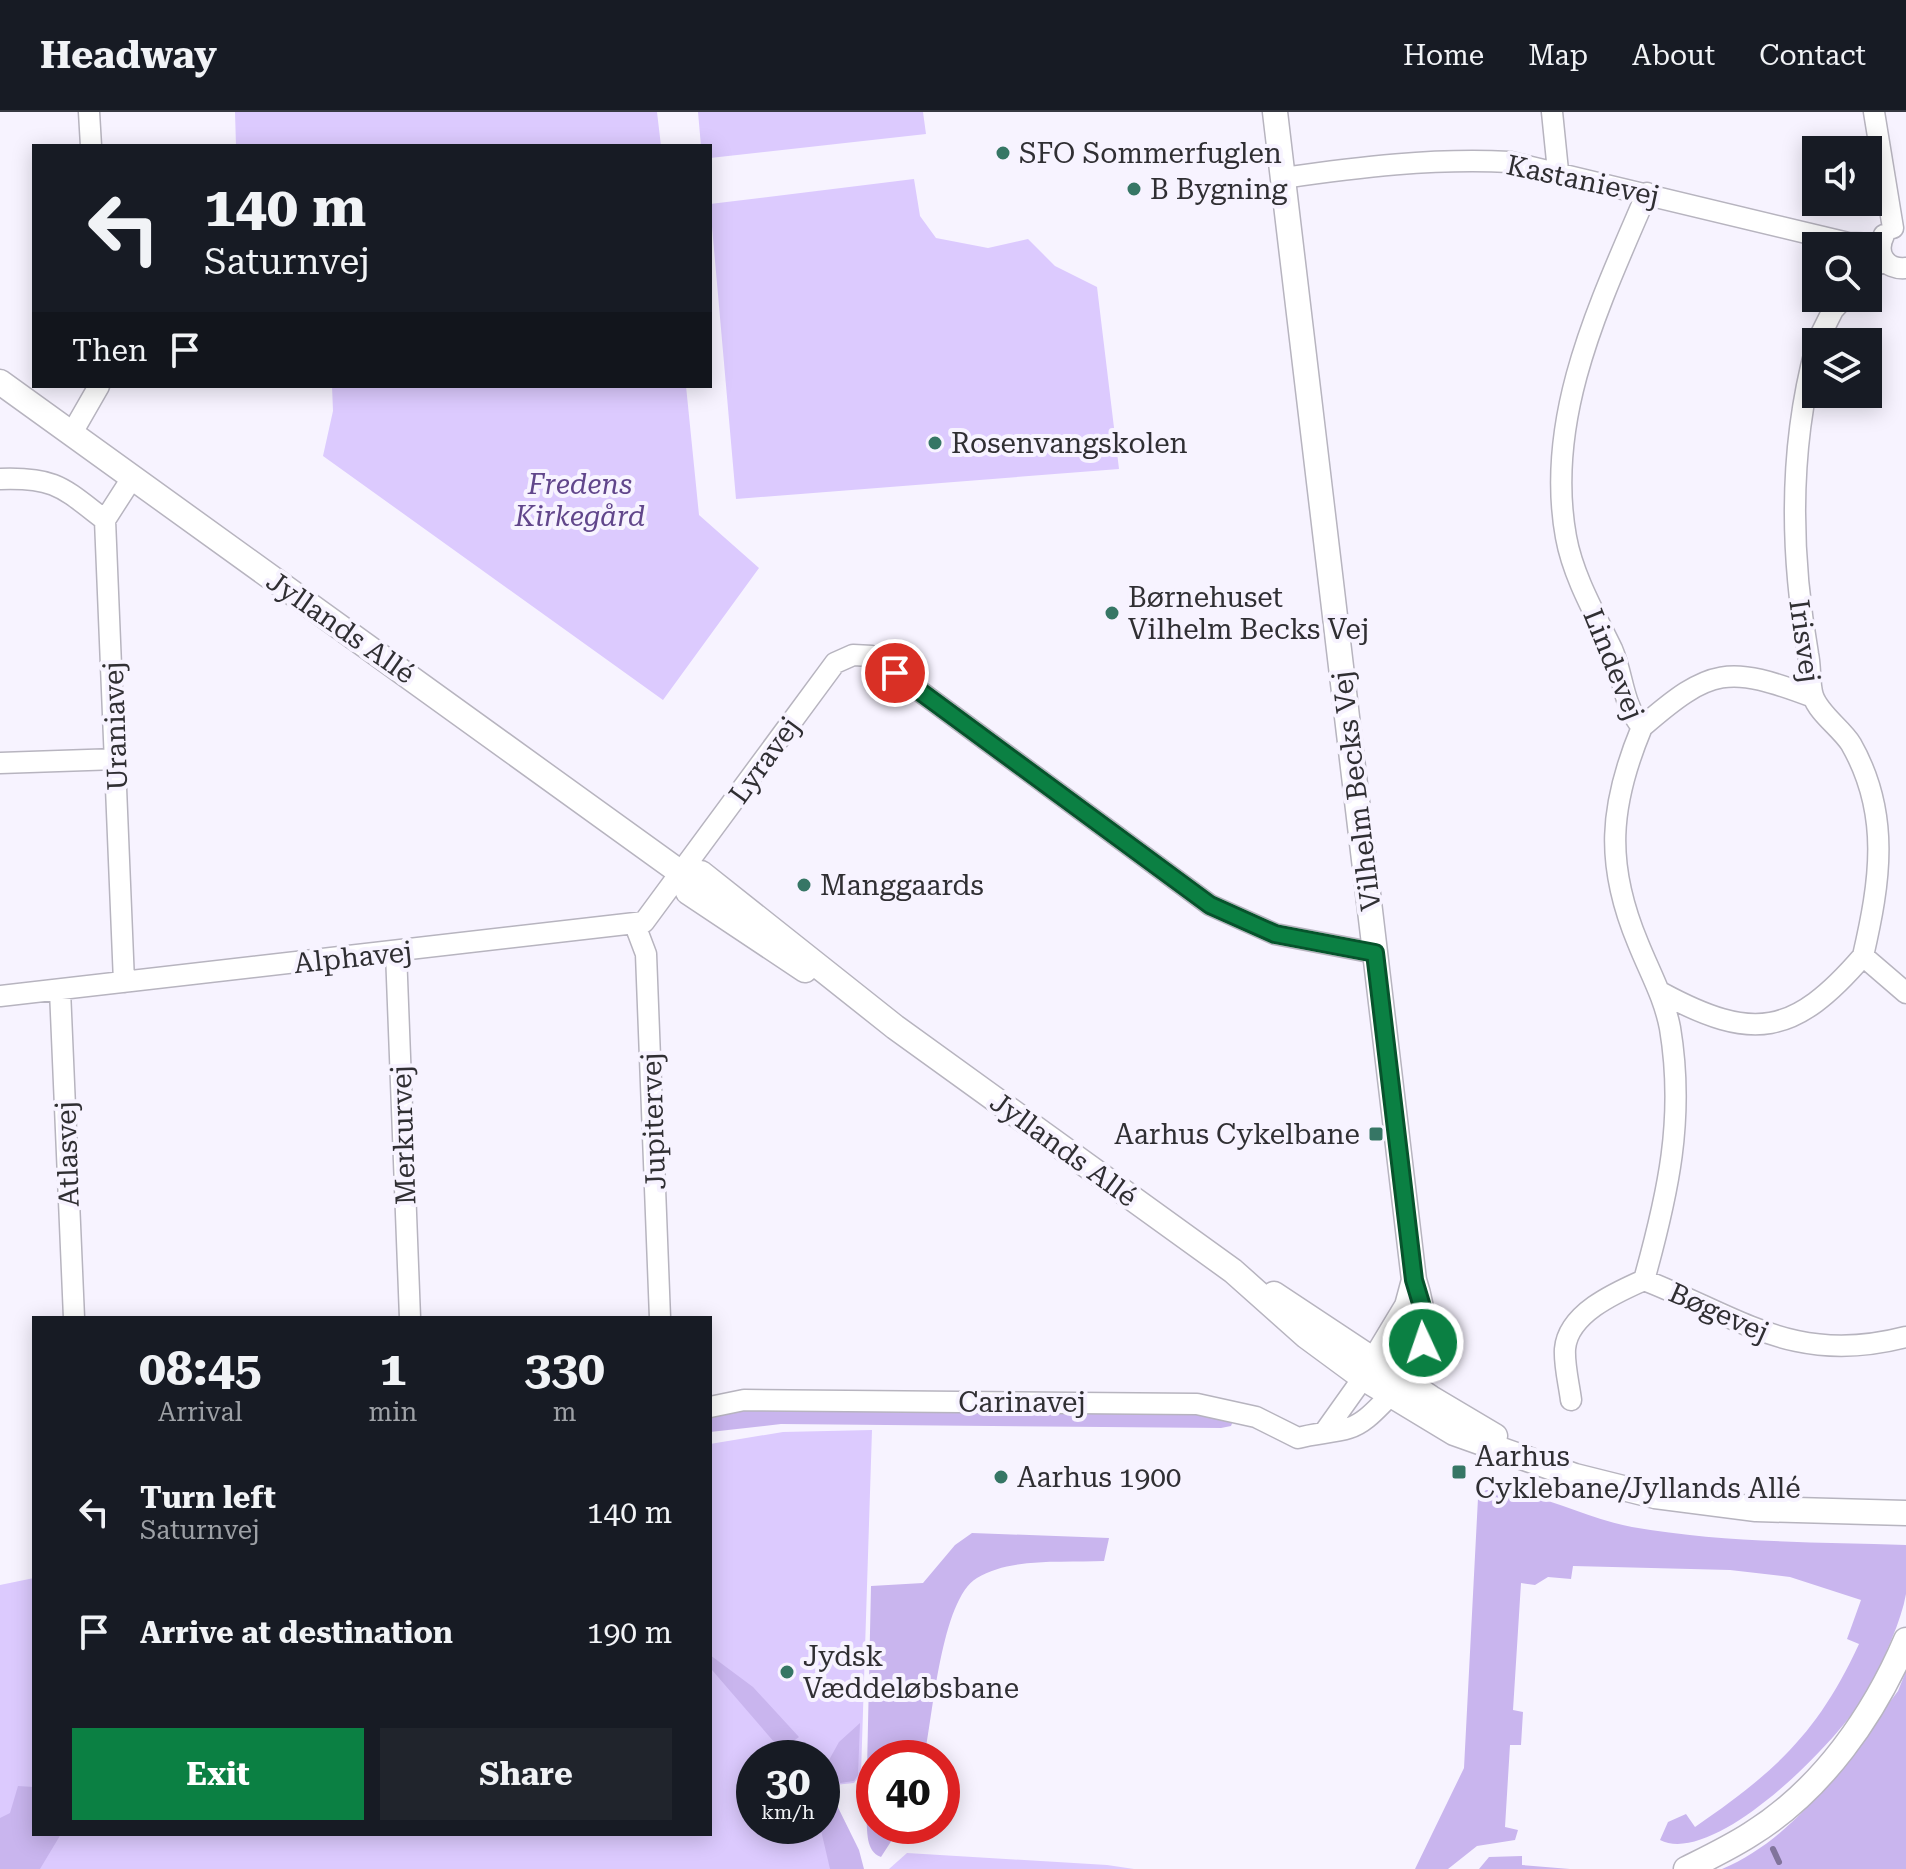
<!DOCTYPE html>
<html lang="en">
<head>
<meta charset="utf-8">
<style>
	:root { --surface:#171b24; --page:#20242c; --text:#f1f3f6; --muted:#9ea1a6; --line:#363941; --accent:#0b8043 }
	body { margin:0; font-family:"Roboto Serif",serif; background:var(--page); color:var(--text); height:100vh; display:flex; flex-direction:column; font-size:30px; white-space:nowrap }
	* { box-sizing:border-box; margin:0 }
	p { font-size:26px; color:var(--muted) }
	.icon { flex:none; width:44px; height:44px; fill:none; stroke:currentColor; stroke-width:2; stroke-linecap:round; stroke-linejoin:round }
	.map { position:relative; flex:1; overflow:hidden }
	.details { position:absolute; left:32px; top:1204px; width:680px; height:520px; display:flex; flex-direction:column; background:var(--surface); border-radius:0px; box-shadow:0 4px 20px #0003 }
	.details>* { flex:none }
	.banner { position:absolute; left:32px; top:32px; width:680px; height:244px; border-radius:0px; box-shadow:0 4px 20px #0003; background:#171b24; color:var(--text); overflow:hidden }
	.fabs { position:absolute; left:1802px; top:24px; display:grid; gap:16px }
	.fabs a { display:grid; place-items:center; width:80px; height:80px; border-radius:0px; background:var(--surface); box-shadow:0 4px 20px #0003; font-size:40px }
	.speed { position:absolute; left:736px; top:1628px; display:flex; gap:16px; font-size:40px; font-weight:700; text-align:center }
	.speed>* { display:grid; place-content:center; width:104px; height:104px; border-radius:50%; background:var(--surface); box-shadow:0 4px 20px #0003; line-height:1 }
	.speed small { font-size:20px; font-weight:400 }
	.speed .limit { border:12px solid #d22; background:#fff; color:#111 }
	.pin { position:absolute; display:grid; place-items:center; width:68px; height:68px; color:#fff; margin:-34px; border:4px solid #fff; border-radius:50%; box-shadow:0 2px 8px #0007 }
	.me { position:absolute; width:88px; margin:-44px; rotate:357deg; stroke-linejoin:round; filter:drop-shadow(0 0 6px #0008) }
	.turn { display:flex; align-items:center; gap:28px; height:168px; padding:0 40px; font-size:36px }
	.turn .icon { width:104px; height:104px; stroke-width:2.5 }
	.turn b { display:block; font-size:56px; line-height:68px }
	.then { display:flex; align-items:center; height:76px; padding:0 40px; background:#0003; gap:16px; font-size:30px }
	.eta { display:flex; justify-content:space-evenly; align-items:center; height:136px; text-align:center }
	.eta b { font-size:48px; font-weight:700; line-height:56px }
	.cta { display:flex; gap:16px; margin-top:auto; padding:16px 40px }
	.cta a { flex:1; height:92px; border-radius:0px; background:var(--accent); color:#fff; font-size:32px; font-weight:700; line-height:92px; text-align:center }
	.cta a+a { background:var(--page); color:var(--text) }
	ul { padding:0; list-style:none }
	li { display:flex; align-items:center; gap:24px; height:120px; padding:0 40px }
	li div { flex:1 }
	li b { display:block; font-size:30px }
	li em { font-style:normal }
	header { display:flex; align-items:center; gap:48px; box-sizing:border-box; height:112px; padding:0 40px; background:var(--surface); border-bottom:2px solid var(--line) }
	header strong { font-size:38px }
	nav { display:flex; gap:44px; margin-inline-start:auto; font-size:28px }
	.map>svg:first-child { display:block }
	.green { fill:#dccafe; fill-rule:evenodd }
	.forest { fill:#c9b5ee }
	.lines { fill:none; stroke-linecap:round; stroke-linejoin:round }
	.stream { stroke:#81749b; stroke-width:6 }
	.minor-casing { stroke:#b7b4bf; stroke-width:23 }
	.tertiary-casing { stroke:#b7b4bf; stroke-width:27 }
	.minor { stroke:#fff; stroke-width:20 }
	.tertiary { stroke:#fff; stroke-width:24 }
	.route-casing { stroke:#07532c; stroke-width:20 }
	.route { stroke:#0b8043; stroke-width:14 }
	.poi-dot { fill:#367665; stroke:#f7f3ff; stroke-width:3 }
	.labels { text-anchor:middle; stroke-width:8; stroke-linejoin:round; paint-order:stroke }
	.poi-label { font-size:28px; fill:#302f33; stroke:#f7f3ff; text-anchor:start }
	.street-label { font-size:28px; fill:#302f33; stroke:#f7f3ff }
	.park-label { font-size:28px; font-style:italic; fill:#61468b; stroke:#f7f3ff }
</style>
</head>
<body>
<header>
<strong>Headway</strong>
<nav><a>Home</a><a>Map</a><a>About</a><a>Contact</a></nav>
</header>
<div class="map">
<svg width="1906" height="1757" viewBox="0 0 1906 1757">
	<rect width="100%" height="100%" fill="#f7f3ff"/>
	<path class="green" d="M235,0H657L661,34H236Z
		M698,0H923L926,22L710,46V34H701Z
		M914,67L920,104L936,126L988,136L1028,127L1055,154L1097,175L1119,357L736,387L710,92Z
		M332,274H686L699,403L759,456L663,588L323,344L333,299Z
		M872,1318L861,1662L854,1671L825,1674L832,1757H0V1473L34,1466V1722H710V1332L783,1320ZM754,1646H822V1714H754Z
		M907,1741L1107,1753L1134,1757H889Z"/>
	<path class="forest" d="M754,1297H1000L1221,1302L1233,1309L1231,1314L1221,1316L781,1312L710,1320V1306Z
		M1486,1378C1537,1377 1582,1406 1632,1415C1723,1431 1814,1430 1906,1433C1906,1449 1906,1467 1906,1482C1901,1510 1885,1542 1874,1568C1853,1616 1717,1757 1660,1728L1668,1710L1686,1702L1695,1715C1775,1660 1818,1621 1859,1532L1847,1527L1861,1488L1790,1465L1730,1458L1573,1454L1571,1467L1548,1465L1535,1473L1521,1471L1513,1598L1523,1600L1521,1633H1510L1505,1715L1518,1718L1515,1728L1477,1734L1448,1757H1415L1464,1656L1478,1386Z
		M972,1421L1109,1426L1104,1449C1065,1451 1011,1445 977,1466C941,1487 933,1605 924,1646H874V1714H901L881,1745C865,1739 868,1719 866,1704L871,1474L923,1471L955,1433Z
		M710,1543L753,1575L799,1625L781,1638L712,1558Z
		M1906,1559V1757H1722C1800,1724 1849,1644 1898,1579Z
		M860,1611L858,1663L854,1669L840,1671L829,1648L839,1630Z
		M822,1663L859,1738L864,1757H830L820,1714Z
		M18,1674L34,1675V1722H61L40,1757H0V1706L10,1701Z
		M1522,1744V1753L1570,1757H1479L1489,1745Z"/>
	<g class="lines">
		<path class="stream" d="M1773,1737L1779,1750"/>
		<defs>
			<path id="minor" d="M89,0L91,34
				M1552,0L1558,59
				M1874,0L1893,116
				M1283,66C1359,55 1433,46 1510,50L1848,131L1880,132
				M1884,123C1875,141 1885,158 1906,156
				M1868,161L1883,146
				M1817,230L1833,198L1844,186
				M1816,235C1789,335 1790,440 1808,542C1811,555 1809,572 1813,584C1819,602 1841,616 1851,632C1891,702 1880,770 1863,844L1906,881
				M72,321L99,274
				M0,367C56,365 63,376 105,408
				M1642,615C1711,555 1728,553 1813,585
				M0,651L117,647
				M635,813L646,842L660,1206
				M396,840L410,1206
				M124,870L105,408L132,366
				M60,878L74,1206
				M1662,881C1753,930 1794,924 1863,844
				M0,884L644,810L835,551L853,543L872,544L1210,793L1275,822L1375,841
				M1644,1168C1668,1082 1685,1006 1670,916C1664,885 1650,861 1638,831C1605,752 1609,694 1642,615C1622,592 1624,565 1612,537C1595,502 1573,464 1566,425C1544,304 1601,189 1647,81
				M1571,1288C1569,1272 1564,1253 1565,1237C1568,1201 1617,1180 1644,1168C1741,1206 1795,1254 1906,1225
				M710,1295L744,1288L1197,1292L1256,1305L1298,1326C1315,1321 1333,1321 1349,1316C1366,1311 1379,1294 1391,1283
				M1326,1318L1363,1266"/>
			<path id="tertiary" d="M1275,0L1414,1168C1430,1217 1424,1244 1391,1283
				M0,270L681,761L688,780L805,858
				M681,761H701L895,915L1233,1159L1306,1224L1363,1266L1454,1321L1575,1364L1655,1384L1756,1397L1906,1401
				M1274,1182L1431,1286L1495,1324
				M1366,1262L1407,1194L1414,1168
				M1686,1757C1708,1746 1731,1735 1751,1722C1822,1678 1874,1603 1906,1528"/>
		</defs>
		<use href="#minor" class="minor-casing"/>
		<use href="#tertiary" class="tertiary-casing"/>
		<use href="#minor" class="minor"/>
		<use href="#tertiary" class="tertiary"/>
	</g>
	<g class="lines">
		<defs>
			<path id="route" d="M895,561L1210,793L1275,822L1375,841L1414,1168L1423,1198V1231"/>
		</defs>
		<use href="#route" class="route-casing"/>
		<use href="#route" class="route"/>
	</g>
	<g class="poi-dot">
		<circle cx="1003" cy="41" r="8"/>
		<circle cx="1134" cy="77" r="8"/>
		<circle cx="935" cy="331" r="8"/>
		<circle cx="1112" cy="501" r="8"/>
		<circle cx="804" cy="773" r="8"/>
		<rect x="1368" y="1014" width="16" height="16" rx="4"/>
		<rect x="1451" y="1352" width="16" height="16" rx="4"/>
		<circle cx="1001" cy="1365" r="8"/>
		<circle cx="787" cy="1560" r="8"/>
	</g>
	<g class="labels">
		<g class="poi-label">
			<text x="1019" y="51">SFO Sommerfuglen</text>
			<text x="1150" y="87">B Bygning</text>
			<text x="951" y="341">Rosenvangskolen</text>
			<text x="1128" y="495">Børnehuset<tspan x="1128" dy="32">Vilhelm Becks Vej</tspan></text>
			<text x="820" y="783">Manggaards</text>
			<text x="1360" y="1032" text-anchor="end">Aarhus Cykelbane</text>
			<text x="1475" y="1354">Aarhus<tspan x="1475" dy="32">Cyklebane/Jyllands Allé</tspan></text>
			<text x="1017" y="1375">Aarhus 1900</text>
			<text x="803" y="1554">Jydsk<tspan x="803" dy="32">Væddeløbsbane</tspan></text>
		</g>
		<g class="street-label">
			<text transform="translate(1583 68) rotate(12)" y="10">Kastanievej</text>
			<text transform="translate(341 515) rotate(35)" y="10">Jyllands Allé</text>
			<text transform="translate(1805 529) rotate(82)" y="10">Irisvej</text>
			<text transform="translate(1614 552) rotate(68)" y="10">Lindevej</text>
			<text transform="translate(115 614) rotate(-92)" y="10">Uraniavej</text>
			<text transform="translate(764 648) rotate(-54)" y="10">Lyravej</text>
			<text transform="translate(1356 679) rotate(-97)" y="10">Vilhelm Becks Vej</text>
			<text transform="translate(353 845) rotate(-6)" y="10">Alphavej</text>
			<text transform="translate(653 1009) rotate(-92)" y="10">Jupitervej</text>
			<text transform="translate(403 1023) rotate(-92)" y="10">Merkurvej</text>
			<text transform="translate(1064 1037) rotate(36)" y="10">Jyllands Allé</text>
			<text transform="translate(67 1042) rotate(-92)" y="10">Atlasvej</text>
			<text transform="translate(1719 1200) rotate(24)" y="10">Bøgevej</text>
			<text x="1022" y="1300">Carinavej</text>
		</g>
		<g class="park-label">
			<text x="580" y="382">Fredens<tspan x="580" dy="32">Kirkegård</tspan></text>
		</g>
	</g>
</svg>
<div class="fabs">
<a><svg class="icon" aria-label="sound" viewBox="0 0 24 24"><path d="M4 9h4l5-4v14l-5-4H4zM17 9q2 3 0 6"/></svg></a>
<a><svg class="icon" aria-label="search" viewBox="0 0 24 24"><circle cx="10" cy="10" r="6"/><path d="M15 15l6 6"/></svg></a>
<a><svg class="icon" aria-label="layers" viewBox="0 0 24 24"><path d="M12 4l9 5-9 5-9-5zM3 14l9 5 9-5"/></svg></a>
</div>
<div class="speed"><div>30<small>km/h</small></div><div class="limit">40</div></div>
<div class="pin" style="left:895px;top:561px;background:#d93025"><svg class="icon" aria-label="arrive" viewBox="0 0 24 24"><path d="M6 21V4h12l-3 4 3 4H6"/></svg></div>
<svg class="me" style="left:1423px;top:1231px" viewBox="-20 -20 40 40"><circle r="17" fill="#0b8043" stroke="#fff" stroke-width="3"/><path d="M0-11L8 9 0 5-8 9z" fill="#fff"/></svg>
<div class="banner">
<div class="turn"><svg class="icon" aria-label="left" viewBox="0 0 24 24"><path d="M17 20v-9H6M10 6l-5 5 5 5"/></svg><div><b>140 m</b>Saturnvej</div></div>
<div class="then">Then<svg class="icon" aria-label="arrive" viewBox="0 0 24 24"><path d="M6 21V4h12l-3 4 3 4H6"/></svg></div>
</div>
<section class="details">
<div class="eta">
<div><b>08:45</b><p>Arrival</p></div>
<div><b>1</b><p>min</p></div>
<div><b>330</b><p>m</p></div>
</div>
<ul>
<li><svg class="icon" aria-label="left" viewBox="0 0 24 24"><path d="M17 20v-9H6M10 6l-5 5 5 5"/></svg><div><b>Turn left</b><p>Saturnvej</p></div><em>140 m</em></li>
<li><svg class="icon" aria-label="arrive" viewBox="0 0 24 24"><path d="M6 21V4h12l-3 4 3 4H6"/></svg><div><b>Arrive at destination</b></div><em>190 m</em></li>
</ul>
<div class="cta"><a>Exit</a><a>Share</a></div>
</section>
</div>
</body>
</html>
